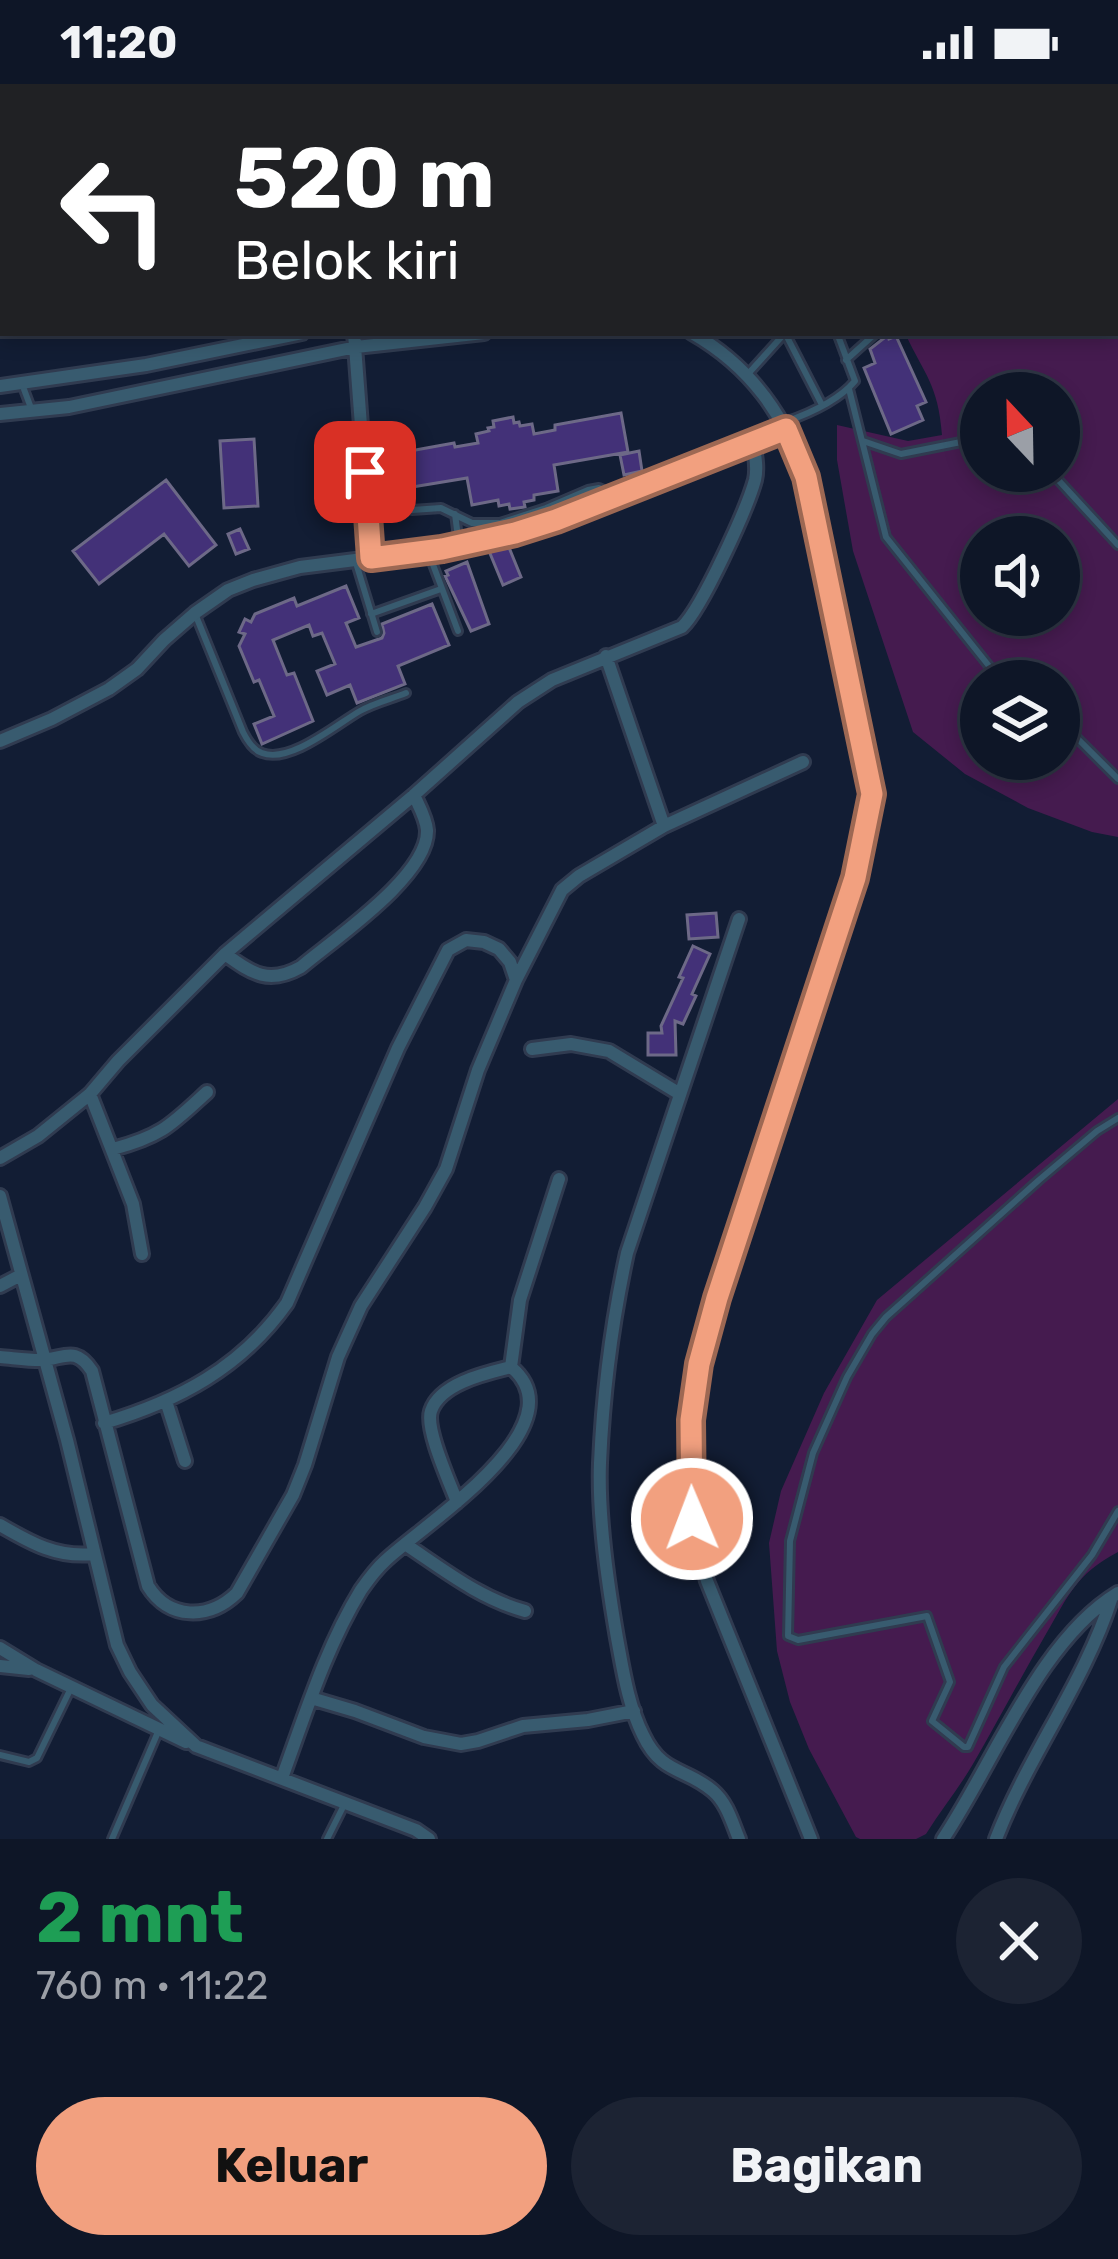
<!DOCTYPE html>
<html lang="id">
<head>
<meta charset="utf-8">
<style>
	:root { --surface:#0e1627; --page:#1c2333; --text:#f1f3f6; --muted:#9b9fa7; --line:#2e3544; --accent:#f2a07f }
	body { margin:0; font-family:Rubik,sans-serif; background:var(--page); color:var(--text); height:100vh; display:flex; flex-direction:column; font-size:45px; white-space:nowrap }
	* { box-sizing:border-box; margin:0 }
	p { font-size:39px; color:var(--muted) }
	.icon { flex:none; width:66px; height:66px; fill:none; stroke:currentColor; stroke-width:2; stroke-linecap:round; stroke-linejoin:round }
	.map { position:relative; height:1755px; overflow:hidden }
	.details { display:flex; flex-direction:column; background:var(--surface); flex:1 }
	.details>* { flex:none }
	.banner { position:absolute; left:0px; top:0px; width:1119px; height:252px; box-shadow:0 6px 18px #0003,0 0 0 3px var(--line); background:#202124; color:#fff; overflow:hidden }
	.needle { width:78px; rotate:338deg }
	.controls { position:absolute; left:960px; top:288px; display:grid; gap:24px }
	.controls a { display:grid; place-items:center; width:120px; height:120px; border-radius:50%; background:var(--surface); box-shadow:0 6px 18px #0003,0 0 0 3px var(--line); font-size:60px }
	.pin { position:absolute; display:grid; place-items:center; width:102px; height:102px; color:#fff; margin:-51px; border-radius:24px; box-shadow:0 6px 18px #0006 }
	.me { position:absolute; width:132px; margin:-66px; rotate:359deg; stroke-linejoin:round; filter:drop-shadow(0 0 9px #0008) }
	.turn { display:flex; align-items:center; gap:42px; height:252px; padding:0 36px; font-size:54px }
	.turn .icon { width:156px; height:156px; stroke-width:2.5 }
	.turn b { display:block; font-size:84px; line-height:102px }
	.round { display:grid; place-items:center; flex:none; width:126px; height:126px; border-radius:63px; background:var(--page) }
	.headline { display:flex; align-items:center; justify-content:space-between; height:204px; padding:0 36px }
	h1 { font-size:72px; font-weight:700; line-height:90px; color:#1e9e55 }
	.button { display:flex; gap:24px; margin-top:auto; padding:24px 36px }
	.button a { flex:1; height:138px; border-radius:72px; background:var(--accent); color:#111; font-size:48px; font-weight:700; line-height:138px; text-align:center }
	.button a+a { background:var(--page); color:var(--text) }
	.status { display:flex; justify-content:space-between; align-items:center; height:84px; padding:0 60px; background:var(--surface); direction:ltr }
	.status svg { height:33px; fill:currentColor }
	.map>svg:first-child { display:block }
	.green { fill:#451b4f; fill-rule:evenodd }
	.building { fill:#433178; stroke:#6d6987; stroke-width:3 }
	.lines { fill:none; stroke-linecap:round; stroke-linejoin:round }
	.lane-casing { stroke:#303b50; stroke-width:12 }
	.street-casing { stroke:#303b50; stroke-width:18 }
	.lane { stroke:#385b6f; stroke-width:6 }
	.street { stroke:#385b6f; stroke-width:12 }
	.route-casing { stroke:#9d6853; stroke-width:30 }
	.route { stroke:#f2a07f; stroke-width:21 }
</style>
</head>
<body>
<div class="status"><b>11:20</b><svg viewBox="0 0 49 12"><path d="M0 12V9h3v3zM5 12V6h3v6zM10 12V3h3v9zM15 12V0h3v12zM26 1h20v11H26zM47 4h2v5h-2z"/></svg></div>
<div class="map">
<svg width="1118" height="1755" viewBox="0 0 1118 1755">
	<rect width="100%" height="100%" fill="#121d34"/>
	<path class="green" d="M432,0H1112L1111,3H431Z
		M1116,174L1118,175V753L1092,748L1028,724L965,690L913,648L853,467L837,376V341L908,357L942,351C938,300 925,292 905,249H1116ZM981,309H1059V387H981ZM981,453H1059V531H981ZM981,597H1059V675H981Z
		M1118,1015V1468C1075,1491 1069,1511 1046,1550C1021,1593 998,1637 973,1680C959,1704 941,1726 926,1750L916,1755H860L856,1753L809,1665L790,1618L777,1567L769,1459L781,1407L824,1309L877,1216Z"/>
	<path class="building" d="M888,251L889,255L896,252L926,318L917,322L923,336L891,350L864,284L875,279L870,265Z
		M621,329L628,368L554,381L558,407L534,411V416L524,418L525,423L510,425L509,420L499,422L498,416L472,421L467,394L394,406L388,371L454,359L455,363L478,359L476,350L489,347L488,344L494,343L493,337L513,333L514,339L519,338L520,342L532,340L534,350L555,346V341Z
		M254,355L258,422L224,424L220,357Z
		M639,367L642,387L624,391L620,371Z
		M166,396L216,461L189,482L164,450L99,500L73,467Z
		M240,445L249,465L236,470L228,450Z
		M508,461L521,493L503,501L489,467Z
		M467,478L489,540L471,547L445,492L448,491L446,487Z
		M346,502L359,534L346,539L356,563L382,554L384,549L382,540L432,520L449,561L398,582L405,600L357,619L350,601L327,611L317,587L335,580L322,549L313,552L309,541L273,556L287,591L294,589L313,637L262,660L254,640L274,632L259,596L254,598L239,562L245,550L239,548L245,535L251,538L255,530L294,514L297,522Z
		M716,829L718,853L689,855L687,831Z
		M693,862L710,870L692,910L696,912L683,940L675,937L676,971H648V949H662L661,942L683,894L679,893Z"/>
	<g class="lines">
		<defs>
			<path id="lane" d="M1116,119H1118
				M1116,201L1118,202
				M785,249L822,321
				M846,276L876,249
				M748,290L785,249
				M22,300L31,324
				M849,305L886,453L993,587L1009,597
				M785,338C808,330 839,316 855,297L837,249
				M863,357L901,370L981,354
				M1050,387L1118,461
				M412,426L441,424L472,439H500L546,424L588,406L599,404L613,410
				M455,430L459,461
				M429,470L458,547
				M356,479L377,548
				M371,530L441,505
				M196,532L243,648C247,656 253,666 262,669C290,680 337,640 360,627C374,619 391,615 406,609
				M1059,628L1072,649L1118,695
				M1118,1034L1097,1047L1039,1096L886,1233L872,1250L847,1293L813,1369L790,1457L788,1552L798,1556L927,1532L950,1598L932,1637L964,1663H968L1004,1583L1092,1471L1118,1427
				M0,1671L29,1678L37,1674L71,1604
				M112,1755L158,1648
				M327,1755L344,1721"/>
			<path id="street" d="M391,3L392,0
				M354,249L371,474
				M692,249C750,282 785,331 806,393L872,710L855,794L717,1213L699,1279L691,1336V1435L707,1497L811,1755
				M0,302L146,281L302,249
				M0,330L69,323L356,263L484,249
				M606,572L664,742
				M0,657L52,635L109,605L137,585L164,556L195,529L228,506L253,496L300,483L442,465L515,449L556,436L786,345
				M739,835L627,1169C612,1238 603,1309 600,1379C598,1431 608,1502 617,1554C623,1586 628,1621 643,1651C662,1691 685,1683 713,1707C727,1719 732,1738 739,1755
				M225,870C253,890 269,901 301,883C334,855 429,791 427,746C426,734 419,722 414,711
				M532,965L571,960L609,967L680,1010
				M90,1010L133,1120L142,1170
				M113,1065C162,1052 171,1041 207,1008
				M0,1074L38,1052L90,1010L118,977L225,870L414,711L518,618L552,596L682,543C702,524 747,425 755,396C758,384 755,370 753,358
				M0,1112L67,1356L117,1561L130,1588L152,1621L196,1662L416,1746L429,1755
				M0,1202L21,1191
				M0,1273C13,1274 27,1276 40,1276C64,1275 75,1261 92,1287L148,1502C169,1536 209,1536 237,1509L293,1411L305,1381L338,1273L361,1222L425,1123L446,1085L478,986L516,896L562,806L579,792L664,742L803,678
				M511,1283L520,1216L559,1095
				M166,1317L185,1377
				M104,1339C178,1317 241,1284 287,1219L398,964L448,866L466,856L484,858L499,865L510,878L516,896
				M457,1418C450,1399 425,1345 431,1327C440,1299 487,1289 511,1283
				M0,1441C31,1459 57,1474 94,1470
				M405,1460C444,1486 479,1514 525,1527
				M0,1564L36,1586L186,1658
				M0,1582L29,1585
				M311,1614L355,1627L424,1653L461,1660L478,1657L523,1642L588,1636L634,1627
				M282,1694C305,1631 326,1563 361,1506C368,1496 376,1485 385,1477C421,1442 582,1342 511,1283
				M943,1755C994,1679 1040,1556 1118,1509
				M996,1755C1028,1672 1085,1598 1112,1513"/>
		</defs>
		<use href="#lane" class="lane-casing"/>
		<use href="#street" class="street-casing"/>
		<use href="#lane" class="lane"/>
		<use href="#street" class="street"/>
	</g>
	<g class="lines">
		<defs>
			<path id="route" d="M365,388L371,474L442,465L515,449L556,436L786,345L806,393L872,710L855,794L717,1214L699,1280L691,1336L692,1435"/>
		</defs>
		<use href="#route" class="route-casing"/>
		<use href="#route" class="route"/>
	</g>
</svg>
<div class="controls">
<a><svg class="needle" viewBox="-14 -14 28 28"><path d="M0-13l5 13h-10z" fill="#e53935"/><path d="M0 13l5-13h-10z" fill="#9b9fa7"/></svg></a>
<a><svg class="icon" aria-label="sound" viewBox="0 0 24 24"><path d="M4 9h4l5-4v14l-5-4H4zM17 9q2 3 0 6"/></svg></a>
<a><svg class="icon" aria-label="layers" viewBox="0 0 24 24"><path d="M12 4l9 5-9 5-9-5zM3 14l9 5 9-5"/></svg></a>
</div>
<div class="pin" style="left:365px;top:388px;background:#d93025"><svg class="icon" aria-label="arrive" viewBox="0 0 24 24"><path d="M6 21V4h12l-3 4 3 4H6"/></svg></div>
<svg class="me" style="left:692px;top:1435px" viewBox="-20 -20 40 40"><circle r="17" fill="#f2a07f" stroke="#fff" stroke-width="3"/><path d="M0-11L8 9 0 5-8 9z" fill="#fff"/></svg>
<div class="banner">
<div class="turn"><svg class="icon" aria-label="left" viewBox="0 0 24 24"><path d="M17 20v-9H6M10 6l-5 5 5 5"/></svg><div><b>520 m</b>Belok kiri</div></div>
</div>
</div>
<section class="details">
<div class="headline"><div><h1>2 mnt</h1><p>760 m · 11:22</p></div><a class="round"><svg class="icon" aria-label="close" viewBox="0 0 24 24"><path d="M6 6l12 12M18 6L6 18"/></svg></a></div>
<div class="button"><a>Keluar</a><a>Bagikan</a></div>
</section>
</body>
</html>
